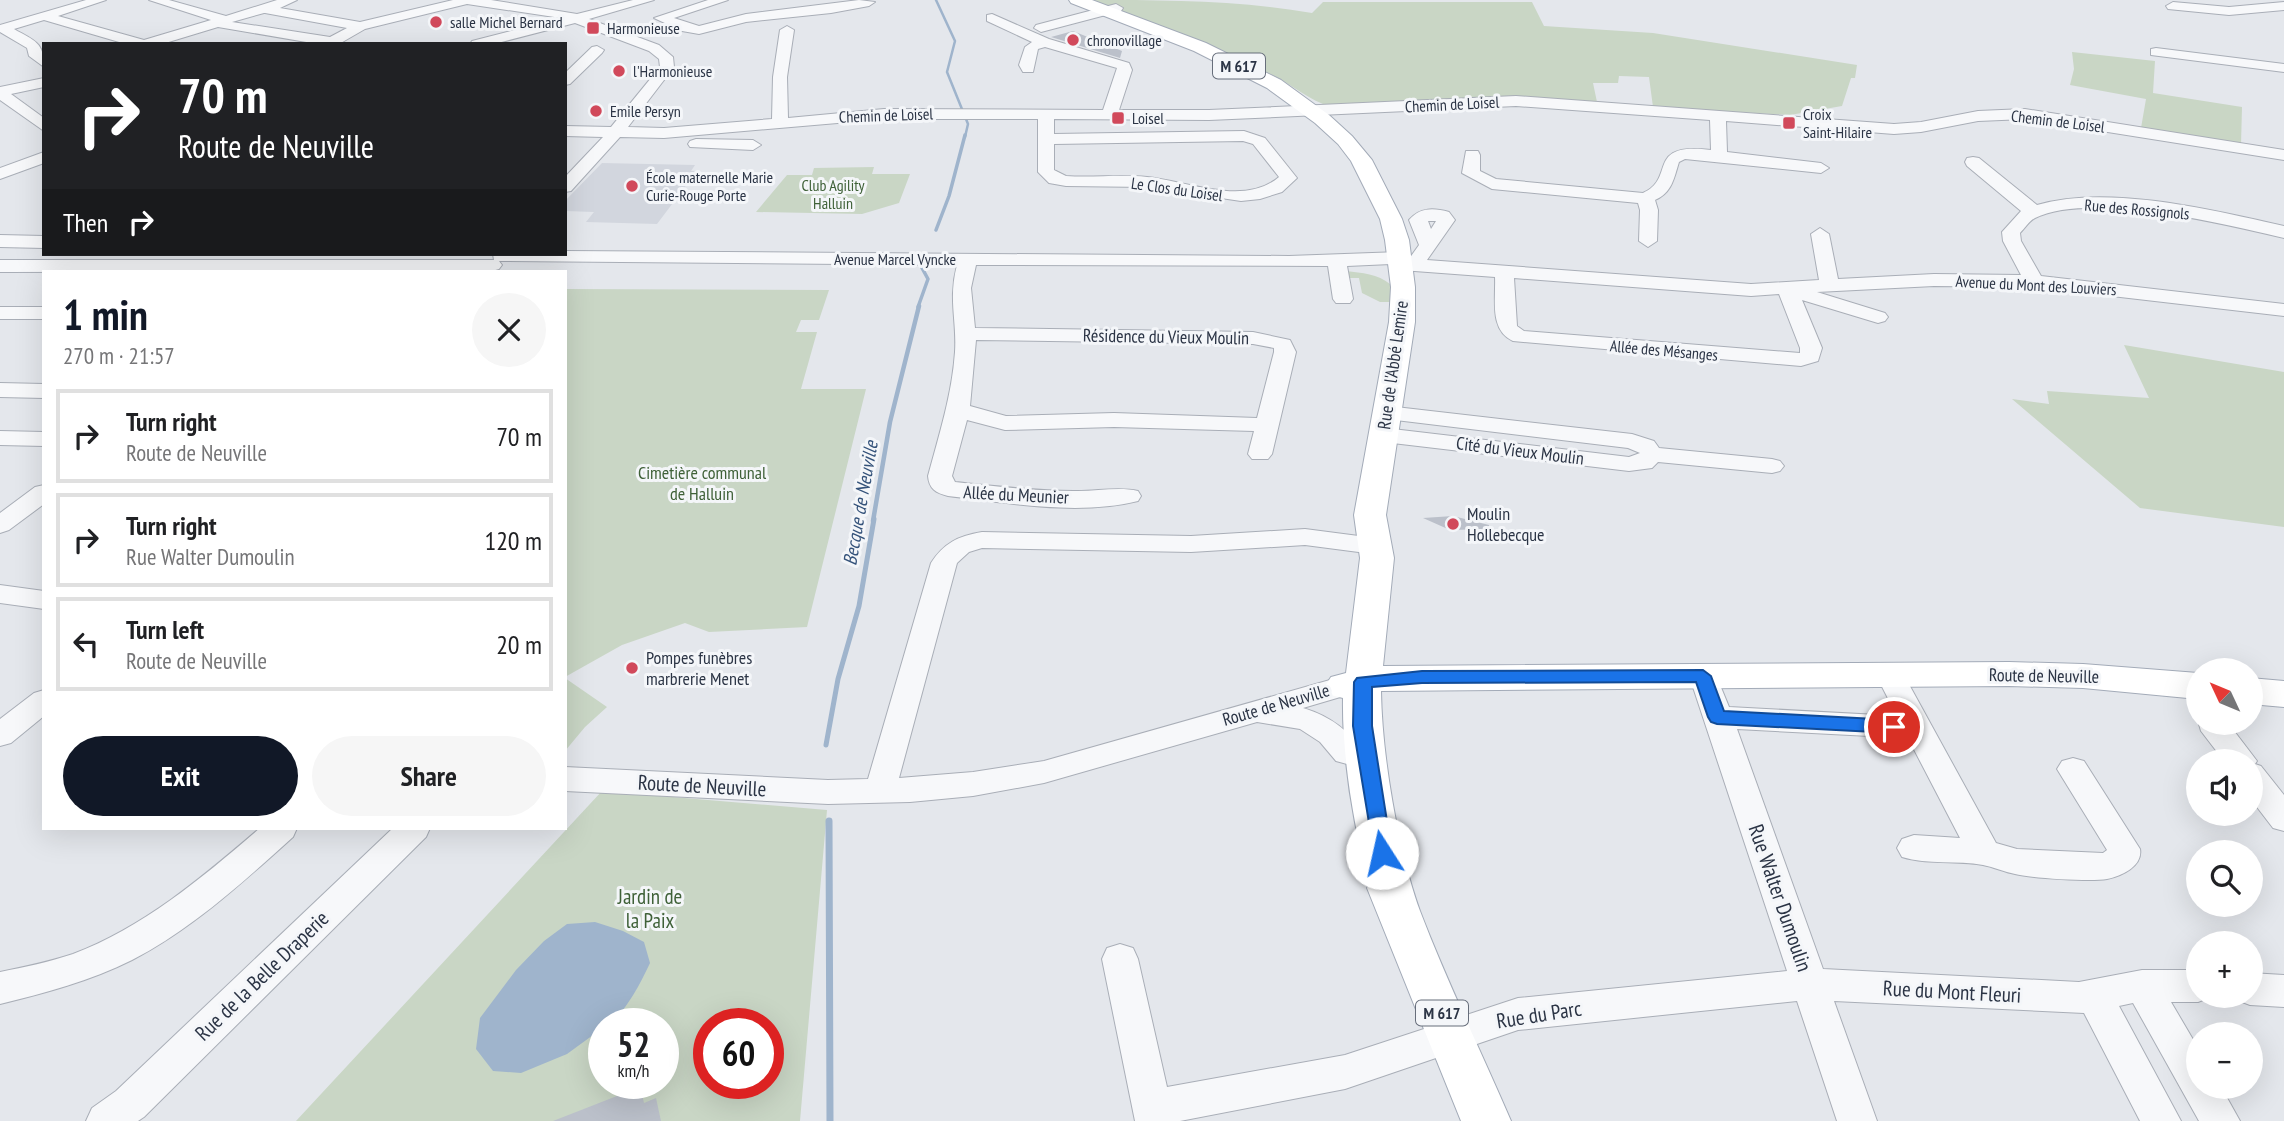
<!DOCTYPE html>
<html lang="en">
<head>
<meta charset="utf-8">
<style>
	:root { --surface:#fff; --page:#f6f6f6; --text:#202124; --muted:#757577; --line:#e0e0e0; --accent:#111827 }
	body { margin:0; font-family:"PT Sans Narrow",sans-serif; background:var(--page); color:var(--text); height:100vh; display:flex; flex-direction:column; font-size:26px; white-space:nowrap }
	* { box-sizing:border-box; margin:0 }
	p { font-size:23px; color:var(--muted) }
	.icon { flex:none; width:38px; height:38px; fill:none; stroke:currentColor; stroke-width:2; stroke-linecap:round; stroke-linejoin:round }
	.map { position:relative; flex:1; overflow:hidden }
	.details { position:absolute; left:42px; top:270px; width:525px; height:560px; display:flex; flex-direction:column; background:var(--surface); border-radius:0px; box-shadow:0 7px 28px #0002 }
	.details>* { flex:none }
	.top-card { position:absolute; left:42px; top:42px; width:525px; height:214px; border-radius:0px; box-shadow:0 7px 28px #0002; background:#202124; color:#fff; overflow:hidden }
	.needle { width:46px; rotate:314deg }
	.buttons { position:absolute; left:2186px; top:658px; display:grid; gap:14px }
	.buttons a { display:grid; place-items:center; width:77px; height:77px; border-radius:50%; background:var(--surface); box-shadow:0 7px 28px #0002; font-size:35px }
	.speed { position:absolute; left:588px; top:1008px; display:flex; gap:14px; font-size:35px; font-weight:700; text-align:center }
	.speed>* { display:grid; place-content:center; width:91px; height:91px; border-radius:50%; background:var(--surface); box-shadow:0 7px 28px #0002; line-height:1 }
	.speed small { font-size:18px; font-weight:400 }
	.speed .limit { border:10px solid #d22; background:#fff; color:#111 }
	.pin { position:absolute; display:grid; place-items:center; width:60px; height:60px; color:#fff; margin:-30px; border:4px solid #fff; border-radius:50%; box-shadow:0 2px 7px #0007 }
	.me { position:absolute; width:77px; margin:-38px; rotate:350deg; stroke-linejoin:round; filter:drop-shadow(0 0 5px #0008) }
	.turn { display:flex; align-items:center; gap:24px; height:147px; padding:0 21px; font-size:32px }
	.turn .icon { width:91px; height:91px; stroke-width:2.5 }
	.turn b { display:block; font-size:49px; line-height:60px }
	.then { display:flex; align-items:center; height:66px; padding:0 21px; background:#0003; gap:14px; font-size:26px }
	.round { display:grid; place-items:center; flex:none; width:74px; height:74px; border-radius:37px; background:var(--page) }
	.headline { display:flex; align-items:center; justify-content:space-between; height:119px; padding:0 21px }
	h1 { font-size:42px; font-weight:800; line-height:52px; color:var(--accent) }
	.button { display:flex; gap:14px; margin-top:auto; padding:14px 21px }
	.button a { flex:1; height:80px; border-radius:42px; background:var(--accent); color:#fff; font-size:28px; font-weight:800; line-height:80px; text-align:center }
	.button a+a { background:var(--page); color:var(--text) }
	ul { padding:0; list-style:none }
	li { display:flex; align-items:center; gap:21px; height:94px; margin:0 14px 10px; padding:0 7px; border:4px solid var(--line); border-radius:0px }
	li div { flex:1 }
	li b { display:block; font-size:26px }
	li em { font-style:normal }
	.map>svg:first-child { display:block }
	.built { fill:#d2d6de }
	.green { fill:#c9d6c5; fill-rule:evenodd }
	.water { fill:#9fb4cc }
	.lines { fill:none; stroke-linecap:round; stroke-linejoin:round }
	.stream-far4 { stroke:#9fb4cc; stroke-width:2.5 }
	.stream-far3 { stroke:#9fb4cc; stroke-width:3.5 }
	.stream-far2 { stroke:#9fb4cc; stroke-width:4.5 }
	.stream-far1 { stroke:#9fb4cc; stroke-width:5 }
	.stream { stroke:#9fb4cc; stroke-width:7 }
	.building { fill:#bbc0ca }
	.minor-casing { stroke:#a9aeb7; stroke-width:2 }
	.major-casing { stroke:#a3abb8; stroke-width:2 }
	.minor { fill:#f7f8fa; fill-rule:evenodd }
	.major { fill:#fff; fill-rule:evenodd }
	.route { fill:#1a73e8; stroke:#114b97; stroke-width:2 }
	.poi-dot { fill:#d1495b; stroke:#f4f6f9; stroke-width:2.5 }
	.labels { text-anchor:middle; stroke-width:6; stroke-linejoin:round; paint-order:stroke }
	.far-poi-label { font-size:16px; fill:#2b3445; stroke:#f4f6f9; text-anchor:start }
	.shield { fill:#f4f6f9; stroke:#676e7b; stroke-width:2 }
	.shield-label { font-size:16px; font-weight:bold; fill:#2b3445 }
	.far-street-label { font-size:16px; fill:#2b3445; stroke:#f4f6f9 }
	.far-park-label { font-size:16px; fill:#3f6138; stroke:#f4f6f9 }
	.street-label { font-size:18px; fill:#2b3445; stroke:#f4f6f9 }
	.park-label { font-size:18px; fill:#3f6138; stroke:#f4f6f9 }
	.poi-label { font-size:18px; fill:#2b3445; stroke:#f4f6f9; text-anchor:start }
	.water-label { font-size:19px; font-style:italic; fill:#34527a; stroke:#f4f6f9 }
	.near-street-label { font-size:21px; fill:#2b3445; stroke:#f4f6f9 }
	.near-park-label { font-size:21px; fill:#3f6138; stroke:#f4f6f9 }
</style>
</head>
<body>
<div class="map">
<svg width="2284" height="1121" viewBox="0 0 2284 1121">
	<rect width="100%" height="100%" fill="#e4e7ec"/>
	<path class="built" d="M602,163L695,165L691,171H697L657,224L586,222L594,212L565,211V201Z"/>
	<path class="green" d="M1089,0C1164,0 1238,0 1312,13L1323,2H1532L1544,26L1653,33L1857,65L1855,78H1851L1842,106L1790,115L1653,107L1649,77L1619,76L1618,83H1593L1597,102L1516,98L1332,107C1309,101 1292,84 1270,74C1210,47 1150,23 1089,0Z
		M2072,52L2155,61L2153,93L2242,107L2241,145L2141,128L2146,99L2070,85L2074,69Z
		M874,167L872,174H910L899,203L862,214L756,212L787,175H812L814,168Z
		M1346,271C1362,273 1378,274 1390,284V302H1380L1362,293L1359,278H1348Z
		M565,289L829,290L819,320H801L796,332H817L801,389H866L807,627L709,632L685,623L622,645L565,677Z
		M2124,345L2284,372V527L2140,508L2012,399L2049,404L2047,391L2149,398Z
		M565,678L607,707L585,727L565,751Z
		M602,791L827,810L800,1121H296ZM604,1024H663V1083H604ZM709,1024H768V1083H709Z"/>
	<path class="water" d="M595,922L623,931L644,942L650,963C642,980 623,1020 604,1024V1027L567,1054L521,1073L493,1071L476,1049L480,1018L516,970L544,941L567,924Z"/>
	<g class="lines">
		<path class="stream-far4" d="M936,0L955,41L947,72L968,124L965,137"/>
		<path class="stream-far3" d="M936,230L949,196L965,135
			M918,307L928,279L922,268"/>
		<path class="stream-far2" d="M873,521L890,422L919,306"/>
		<path class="stream-far1" d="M826,745L838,679L859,606L874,519"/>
		<path class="stream" d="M829,821L830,1121"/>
	</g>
	<path class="building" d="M1073,31L1122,51L1120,58L1051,37Z
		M1453,516L1489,525V529L1450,530L1423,518Z
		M640,1087L644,1103L656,1098L661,1121H553Z"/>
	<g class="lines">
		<defs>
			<path id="minor" d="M86,0H106L58,16L144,40L211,20L149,0H169L226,16L277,0H297L280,8L360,22L453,0H491L577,14L633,0H654L589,19L659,45L673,57L674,67L628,127L664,128L772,119L773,77L780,30L787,26L794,30L787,77L788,118L884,109L1103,110L1117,68L1045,47L1038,49L1033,72H1023L1019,65L1025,47L1032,42L987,21V15L992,14L1049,39L1129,63L1132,70L1119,110H1209L1516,96L1894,124L1921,122L1978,111L2025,109L2284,150V160L2025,119L1978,121L1921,132L1894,134L1726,121L1727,152L1821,163L1829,168L1821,173L1685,159L1679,162C1674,178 1672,193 1655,200L1658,210L1657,241L1648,247L1639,241L1640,210L1638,203L1492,189L1462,173L1466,151H1478L1480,155V171L1496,179L1643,193C1677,178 1644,142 1711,150L1710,120L1516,106L1209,120L1054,119V134L1244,131L1265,138L1297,178L1282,192L1260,199L1241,201L1147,187L1066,186L1049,183L1038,172V119H884L664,138L620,137L571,191L565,192V177L603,137L565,136V126L611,127L660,67L659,59L649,51L575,23L494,44H470L472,41L561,18L467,4L365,29L339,44H318L218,27L162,44H126L44,20L14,29C35,41 44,42 44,67L29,56L27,48L0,32V25ZM264,13H265L347,28L330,37L232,22ZM1243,141L1253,144L1279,177C1244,207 1188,181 1147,177C1120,174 1093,178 1066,176L1054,170V144Z
				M708,0H728L674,18L699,26L746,14L859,0L875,2L869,6L831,13L746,22L699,34L682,31L654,18Z
				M2173,2L2229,7L2284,2V10L2229,15L2168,9L2166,6Z
				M1116,4L1123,8L1121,11L1041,32L1034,28L1036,25Z
				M597,46L604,50L602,53L570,84L565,85V73L592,47Z
				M2156,48L2284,64V72L2151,55V49Z
				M44,78V87L11,94L44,118V131L0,100V87Z
				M696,139L753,140L761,145L753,150L690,147L688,144L690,141Z
				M44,152V163L0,179V168Z
				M1973,157L1979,158L2037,205C2107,184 2214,210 2284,226V238C2225,224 2090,191 2035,218C2029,221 2025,228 2020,233L2021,241L2041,276L2284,304V316L2034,287L1934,286L1817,292L1885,313L1888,317L1885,321L1878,323L1802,300L1822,348L1818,361L1801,366L1513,341C1489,330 1496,300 1495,277L1401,270L1391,264L1347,266L1353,299L1350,303H1336L1333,299L1328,266L976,265L971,288L975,328L1253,332L1290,340L1296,352L1272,454L1268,459H1252L1248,454L1254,431L1114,427L1005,430L967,420L952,476L955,482C994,486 1033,491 1073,491C1094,492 1118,486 1138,491L1141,496L1138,501C1078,516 1009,503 948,496C936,493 929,489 928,476C939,435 952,395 955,352C957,320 948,299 957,265L499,261L502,265L499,269L492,271L0,272V260H494L493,254H565V251L1289,256L1400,252L1407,254L1409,259L1419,245L1409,220C1420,207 1434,208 1449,212L1455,220L1427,260L1751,284L1819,280L1811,234L1820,228L1829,234L1838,279L1934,274L2021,275L2003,241L2002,232L2021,211L1967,166L1965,162L1967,158ZM1428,221H1436L1431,229ZM1514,278L1751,296L1779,294L1800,348V353L1524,331L1517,326ZM976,340L1253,344L1274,348V352L1257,418L1114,413L1006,416L970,406Z
				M0,235L44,236V248L0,247Z
				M0,307H44V319H0Z
				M0,383L44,384V398L0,397Z
				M1387,406L1632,434L1654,441L1659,448L1772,459L1780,461L1784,466L1780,471L1772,473L1658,462L1652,468L1629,471L1384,442L1376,440L1372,435L1376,430L1384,428L1629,457L1640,453L1628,448L1379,418L1376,413L1379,408Z
				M0,431L44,432V446L0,445Z
				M44,485V504L9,530L0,533V513L35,487Z
				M1305,529L1374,538L1383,540L1387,546L1383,552L1374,554L1305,545L1191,552L982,548L969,552L957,563L899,778L973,772L1044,761L1344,676L1354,679L1359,686L1354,693L1303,708C1329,716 1349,729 1362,753L1358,761L1347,764L1336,761L1320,742L1300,729L1257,722L1044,783L973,796L910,802L828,804L565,791V767L828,780L868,779L931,563C944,543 958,536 982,532L1191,536Z
				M0,585L44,591V609L0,603Z
				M1703,665L1713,668L1729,707L1897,716L1876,675L1880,668L1890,665L1900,668L1996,843L2017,849L2103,853L2107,850L2057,769L2062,761L2073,758L2084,761L2140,849C2143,866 2122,876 2107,879C2091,882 2031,878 2015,874C2004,872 1994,867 1983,865C1957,860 1928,865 1902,857L1897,848L1902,839L1914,835L1960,838L1908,738L1737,729L1823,969L2079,982L2142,970H2198V996L2211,997L2198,1002H2171L2198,1048V1087H2221L2240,1121H2199L2133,1003L2119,1006L2181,1121H2140L2084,1013L1834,1001L1877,1121H1837L1797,1001L1518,1030L1345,1089L1180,1121H1135L1102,959L1107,948L1120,944L1133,948L1138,959L1167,1087L1345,1055L1518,998L1787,971L1689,675L1693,668Z
				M44,690V716L11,743L0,746V719L34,693Z
				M2198,721L2228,723L2257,761L2255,764L2261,766L2284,795V831L2273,828L2250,798V761H2224L2201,731Z
				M260,828H297L293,837C243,882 192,929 132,960C90,981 45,993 0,1004V972C25,967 49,962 73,954C144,927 203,877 260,828Z
				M393,828H430L426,837L144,1117L138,1121H86L92,1108L116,1091Z
				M2250,973L2284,975V1007L2250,1005L2237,1000L2235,996H2250Z"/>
			<path id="major" d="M1069,0H1092L1206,43L1281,80L1329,115L1352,136L1372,160L1402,219L1409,240L1415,287V322L1386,515L1394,558L1383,666L2009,662L2083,664L2198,673V699L2083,688L2009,686L1381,691C1382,756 1398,850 1420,911C1447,982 1481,1051 1511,1121H1461L1367,888L1369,884C1354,827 1342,758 1343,698L1331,695L1325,686L1331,677L1346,673L1360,558L1354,515L1389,322L1391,287L1385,240L1380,219L1351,161L1338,144L1315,123L1267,88L1194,51L1071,3Z
				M2250,678L2284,681V707L2250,704Z"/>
		</defs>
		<use href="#minor" class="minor-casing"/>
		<use href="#major" class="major-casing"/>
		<use href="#minor" class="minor"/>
		<use href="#major" class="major"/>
	</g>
	<path class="route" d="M1703,670L1711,676L1724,711L1894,720L1901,722L1904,727L1901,731L1894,733L1717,724L1711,722L1708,717L1696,682L1422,683L1372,687V726L1392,853L1389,859L1382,861L1375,859L1353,726L1354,682L1357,678L1422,671Z"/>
	<g class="poi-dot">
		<circle cx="436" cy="22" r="7"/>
		<rect x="586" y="21" width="14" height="14" rx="3.5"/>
		<circle cx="1073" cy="40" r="7"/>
		<circle cx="619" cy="71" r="7"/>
		<circle cx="596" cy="111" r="7"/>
		<rect x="1111" y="111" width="14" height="14" rx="3.5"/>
		<rect x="1782" y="116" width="14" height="14" rx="3.5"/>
		<circle cx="632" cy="186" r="7"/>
		<circle cx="1453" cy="524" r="7"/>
		<circle cx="632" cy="668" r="7"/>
	</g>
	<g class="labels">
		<g class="far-poi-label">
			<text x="450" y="28">salle Michel Bernard</text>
			<text x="607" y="34">Harmonieuse</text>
			<text x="1087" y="46">chronovillage</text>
			<text x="633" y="77">l'Harmonieuse</text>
			<text x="610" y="117">Emile Persyn</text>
			<text x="1803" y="120">Croix<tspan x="1803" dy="18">Saint-Hilaire</tspan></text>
			<text x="1132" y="124">Loisel</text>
			<text x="646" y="183">École maternelle Marie<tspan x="646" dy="18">Curie-Rouge Porte</tspan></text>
		</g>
		<g class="shield">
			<rect x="1213" y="53.5" width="52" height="25" rx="5"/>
			<rect x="1416" y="1000.5" width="52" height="25" rx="5"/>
		</g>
		<g class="shield-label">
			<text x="1239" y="72">M 617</text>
			<text x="1442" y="1019">M 617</text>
		</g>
		<g class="far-street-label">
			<text transform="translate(1452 104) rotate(-3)" y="6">Chemin de Loisel</text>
			<text transform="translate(886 115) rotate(-2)" y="6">Chemin de Loisel</text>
			<text transform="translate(2058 121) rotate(7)" y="6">Chemin de Loisel</text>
			<text transform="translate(1177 189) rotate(8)" y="6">Le Clos du Loisel</text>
			<text transform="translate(2137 209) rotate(5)" y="6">Rue des Rossignols</text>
			<text x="895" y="265">Avenue Marcel Vyncke</text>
			<text transform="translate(2036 285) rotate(3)" y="6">Avenue du Mont des Louviers</text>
			<text transform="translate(1664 350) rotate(5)" y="6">Allée des Mésanges</text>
		</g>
		<g class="far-park-label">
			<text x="833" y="191">Club Agility<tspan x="833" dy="18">Halluin</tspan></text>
		</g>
		<g class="street-label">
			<text transform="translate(1166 337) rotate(1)" y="6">Résidence du Vieux Moulin</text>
			<text transform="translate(1393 365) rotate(-82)" y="6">Rue de l'Abbé Lemire</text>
			<text transform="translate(1520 451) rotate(7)" y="6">Cité du Vieux Moulin</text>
			<text transform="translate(1016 495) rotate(3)" y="6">Allée du Meunier</text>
			<text transform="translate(2044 676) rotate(1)" y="6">Route de Neuville</text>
			<text transform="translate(1276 705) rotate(-16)" y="6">Route de Neuville</text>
		</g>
		<g class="park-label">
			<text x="702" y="479">Cimetière communal<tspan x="702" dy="21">de Halluin</tspan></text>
		</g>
		<g class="poi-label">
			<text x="1467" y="520">Moulin<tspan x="1467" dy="21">Hollebecque</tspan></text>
			<text x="646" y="664">Pompes funèbres<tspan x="646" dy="21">marbrerie Menet</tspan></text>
		</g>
		<g class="water-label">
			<text transform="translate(860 503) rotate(-80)" y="7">Becque de Neuville</text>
		</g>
		<g class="near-street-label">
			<text transform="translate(702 786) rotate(3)" y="7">Route de Neuville</text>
			<text transform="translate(1780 898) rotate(71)" y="7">Rue Walter Dumoulin</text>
			<text transform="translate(262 976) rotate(-44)" y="7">Rue de la Belle Draperie</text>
			<text transform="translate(1952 992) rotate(3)" y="7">Rue du Mont Fleuri</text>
			<text transform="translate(1539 1015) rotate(-9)" y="7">Rue du Parc</text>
		</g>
		<g class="near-park-label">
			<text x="650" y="904">Jardin de<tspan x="650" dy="24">la Paix</tspan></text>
		</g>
	</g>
</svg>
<div class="buttons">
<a><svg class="needle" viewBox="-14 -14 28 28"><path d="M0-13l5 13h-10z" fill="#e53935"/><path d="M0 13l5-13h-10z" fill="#757577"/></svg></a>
<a><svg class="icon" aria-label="sound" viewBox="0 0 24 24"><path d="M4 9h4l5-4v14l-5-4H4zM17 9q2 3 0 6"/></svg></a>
<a><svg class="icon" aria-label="search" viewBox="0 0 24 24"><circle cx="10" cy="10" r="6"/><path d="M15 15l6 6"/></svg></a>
<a>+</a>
<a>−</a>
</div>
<div class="speed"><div>52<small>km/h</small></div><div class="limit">60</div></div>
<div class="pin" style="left:1894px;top:727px;background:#d93025"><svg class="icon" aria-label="arrive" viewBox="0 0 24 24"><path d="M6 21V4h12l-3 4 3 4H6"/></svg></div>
<svg class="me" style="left:1382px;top:853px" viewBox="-20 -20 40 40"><circle r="19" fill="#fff"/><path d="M0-13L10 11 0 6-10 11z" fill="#1a73e8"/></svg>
<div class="top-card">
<div class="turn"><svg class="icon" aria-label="right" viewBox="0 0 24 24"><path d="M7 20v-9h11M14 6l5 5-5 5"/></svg><div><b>70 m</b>Route de Neuville</div></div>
<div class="then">Then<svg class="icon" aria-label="right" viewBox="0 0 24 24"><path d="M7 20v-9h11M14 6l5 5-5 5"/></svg></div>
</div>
<section class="details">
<div class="headline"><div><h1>1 min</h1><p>270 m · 21:57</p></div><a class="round"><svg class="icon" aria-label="close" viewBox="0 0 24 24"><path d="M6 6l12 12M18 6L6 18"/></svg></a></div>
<ul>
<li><svg class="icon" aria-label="right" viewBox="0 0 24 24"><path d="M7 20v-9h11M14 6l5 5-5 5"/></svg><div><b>Turn right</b><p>Route de Neuville</p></div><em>70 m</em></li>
<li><svg class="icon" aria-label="right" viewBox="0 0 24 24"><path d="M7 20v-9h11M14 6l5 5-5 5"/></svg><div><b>Turn right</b><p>Rue Walter Dumoulin</p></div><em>120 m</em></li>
<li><svg class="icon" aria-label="left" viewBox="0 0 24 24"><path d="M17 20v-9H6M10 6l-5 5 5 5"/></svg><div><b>Turn left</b><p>Route de Neuville</p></div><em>20 m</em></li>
</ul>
<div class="button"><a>Exit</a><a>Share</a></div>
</section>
</div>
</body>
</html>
